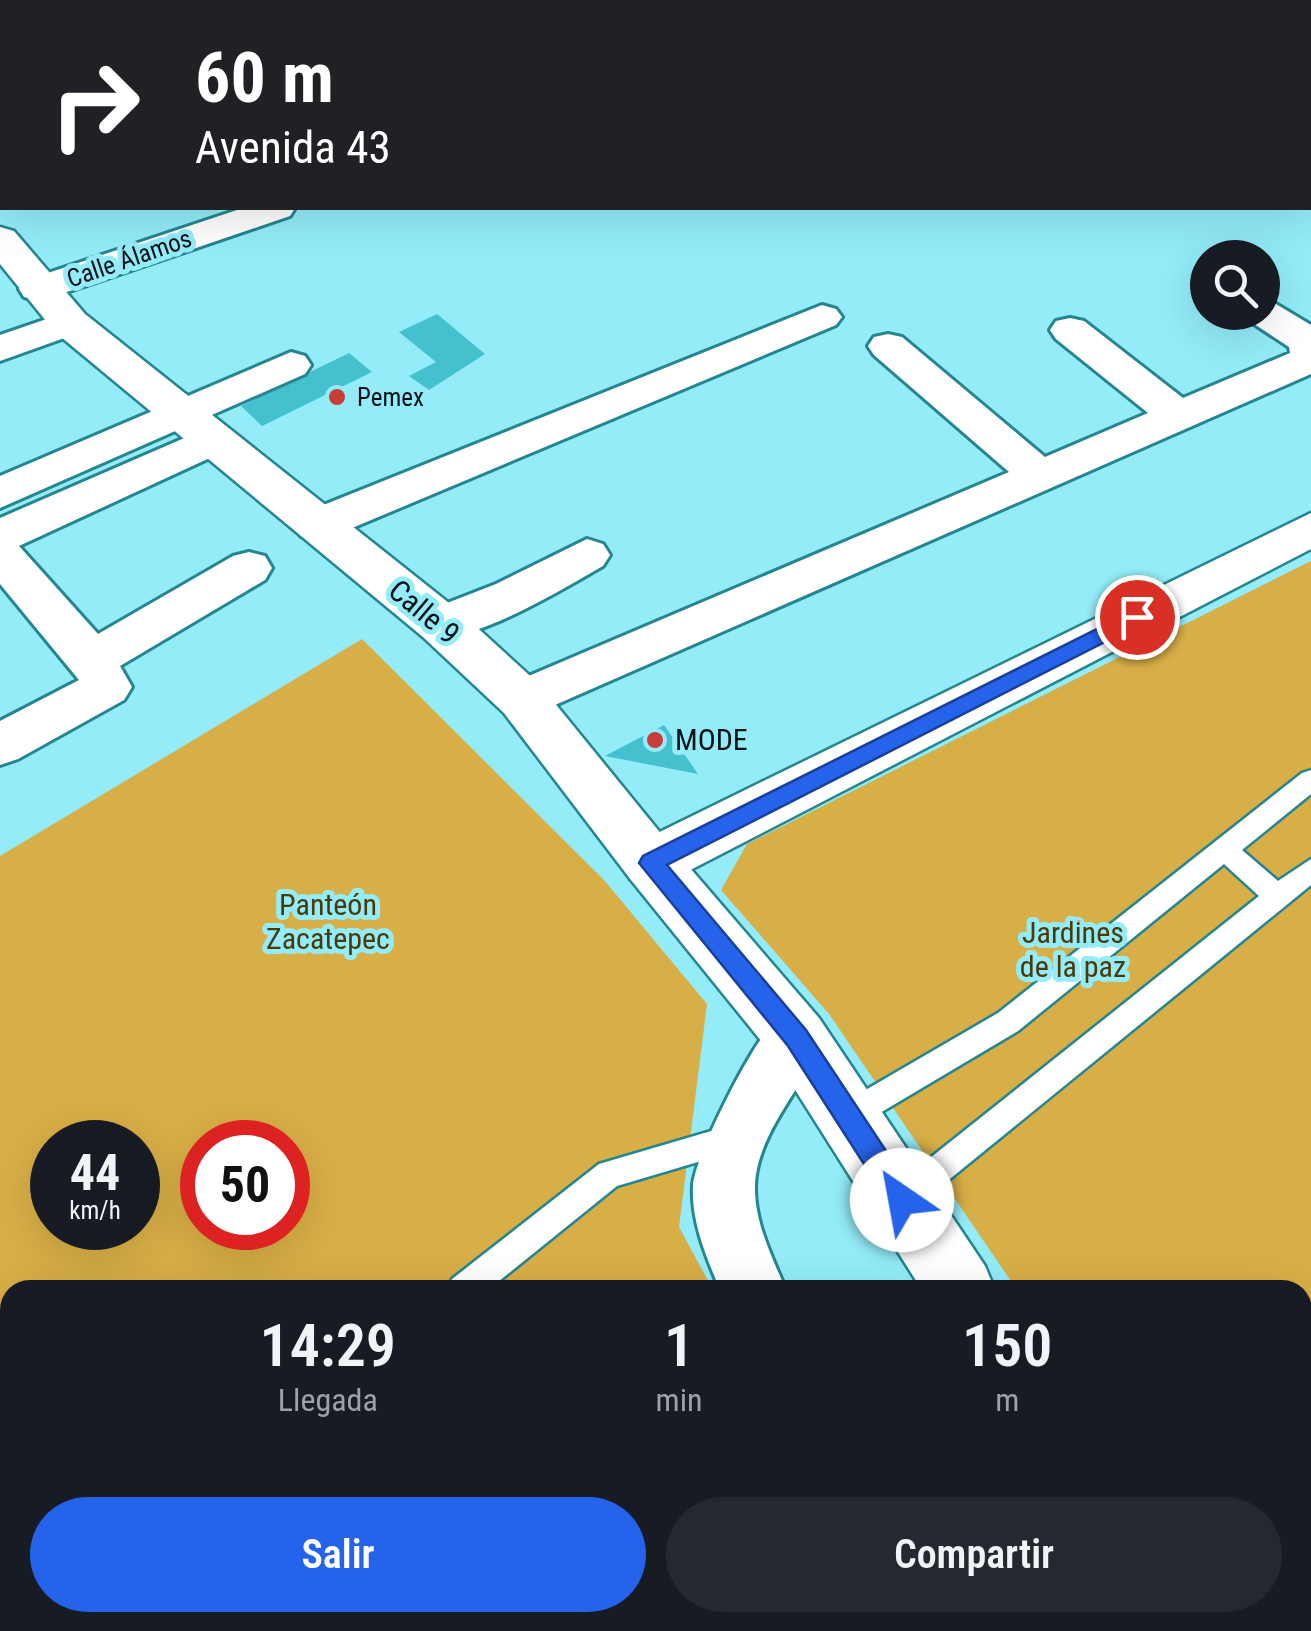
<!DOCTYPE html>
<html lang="es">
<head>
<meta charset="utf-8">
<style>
	:root { --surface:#171b24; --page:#242831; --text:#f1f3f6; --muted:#9ea1a6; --accent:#2563eb }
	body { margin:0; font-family:"Roboto Condensed",sans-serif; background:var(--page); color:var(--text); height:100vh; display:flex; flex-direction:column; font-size:38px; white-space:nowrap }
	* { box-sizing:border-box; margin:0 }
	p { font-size:32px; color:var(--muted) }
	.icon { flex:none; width:55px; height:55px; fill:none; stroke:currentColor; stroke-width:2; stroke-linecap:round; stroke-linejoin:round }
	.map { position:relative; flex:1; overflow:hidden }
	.panel { position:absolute; left:0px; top:1280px; width:1312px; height:352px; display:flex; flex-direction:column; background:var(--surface); border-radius:30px 30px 0 0; box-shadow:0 10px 40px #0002 }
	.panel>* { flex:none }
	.top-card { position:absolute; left:0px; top:0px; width:1312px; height:210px; box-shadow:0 10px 40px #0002; background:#202124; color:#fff; overflow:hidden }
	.fabs { position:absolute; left:1190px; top:240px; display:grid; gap:20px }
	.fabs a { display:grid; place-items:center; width:90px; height:90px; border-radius:50%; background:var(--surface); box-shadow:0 10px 40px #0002; font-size:50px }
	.speed { position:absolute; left:30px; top:1120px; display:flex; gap:20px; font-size:50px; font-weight:700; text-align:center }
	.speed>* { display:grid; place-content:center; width:130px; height:130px; border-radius:50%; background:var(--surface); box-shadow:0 10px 40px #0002; line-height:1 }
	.speed small { font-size:25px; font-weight:400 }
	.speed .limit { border:15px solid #d22; background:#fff; color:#111 }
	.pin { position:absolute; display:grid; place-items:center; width:85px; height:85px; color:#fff; margin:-42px; border:5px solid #fff; border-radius:50%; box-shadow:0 2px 10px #0007 }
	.me { position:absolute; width:110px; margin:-55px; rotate:327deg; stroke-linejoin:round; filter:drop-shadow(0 0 8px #0008) }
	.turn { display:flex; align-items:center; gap:35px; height:210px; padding:0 30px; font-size:45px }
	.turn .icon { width:130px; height:130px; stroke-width:2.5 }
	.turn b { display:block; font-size:70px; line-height:85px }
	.eta { display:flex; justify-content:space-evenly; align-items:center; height:170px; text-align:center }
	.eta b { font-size:60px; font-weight:600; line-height:70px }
	.button { display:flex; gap:20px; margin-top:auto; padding:20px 30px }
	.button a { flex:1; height:115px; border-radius:60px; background:var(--accent); color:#fff; font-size:40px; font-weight:600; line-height:115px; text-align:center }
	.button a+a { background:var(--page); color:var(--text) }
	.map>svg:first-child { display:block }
	.green { fill:#d8ae46; fill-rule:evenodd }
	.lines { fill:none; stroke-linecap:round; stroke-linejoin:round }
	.river { fill:#80a4fd; fill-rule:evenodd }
	.building { fill:#45c0cf }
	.service-casing { stroke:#258590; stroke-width:5 }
	.minor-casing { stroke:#258590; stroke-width:6 }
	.tertiary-casing { stroke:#258590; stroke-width:5 }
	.secondary-casing { stroke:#258590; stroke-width:5 }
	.path { stroke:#4a7f87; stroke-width:8; stroke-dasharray:4 10; stroke-linecap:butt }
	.service { fill:#fff; fill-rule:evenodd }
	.minor { fill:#fff; fill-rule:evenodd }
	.tertiary { fill:#fff; fill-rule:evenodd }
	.secondary { fill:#fff; fill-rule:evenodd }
	.route { fill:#2563eb; stroke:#184099; stroke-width:2.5 }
	.poi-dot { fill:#ca3c37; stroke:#93ecf8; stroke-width:4 }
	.labels { text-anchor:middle; stroke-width:10; stroke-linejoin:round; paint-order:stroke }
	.far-street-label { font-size:25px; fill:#001115; stroke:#93ecf8 }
	.far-poi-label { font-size:25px; fill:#001115; stroke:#93ecf8; text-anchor:start }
	.street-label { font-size:30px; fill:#001115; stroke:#93ecf8 }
	.poi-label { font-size:30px; fill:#001115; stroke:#93ecf8; text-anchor:start }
	.park-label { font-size:30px; fill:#4b3909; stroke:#93ecf8 }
</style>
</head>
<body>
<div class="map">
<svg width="1311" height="1631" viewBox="0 0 1311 1631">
	<rect width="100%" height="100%" fill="#93ecf8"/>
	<path class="green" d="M1311,561V1366L1303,1378L1302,1290H1017L829,1014L721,890L747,844Z
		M362,639L604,880L707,1004L679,1227L713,1290H10V1622H892L897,1631H0V856ZM52,1142H138V1228H52ZM202,1142H288V1228H202Z"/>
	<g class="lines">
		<path class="river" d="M46,0H93L94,2H45Z
			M2,9V39L0,40V10Z"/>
	</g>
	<path class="building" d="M437,314L485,354L429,390L409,376L436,362L399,332Z
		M349,353L372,372L262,426L241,406Z
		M664,725L698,774L605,756Z"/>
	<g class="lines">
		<defs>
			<path id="service" d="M1311,770V794L1242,850L1278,881L1311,859V885L913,1209L902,1214L891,1209L887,1199L891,1189L1259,896L1224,864L1018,1031L858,1126L848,1130L838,1126L834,1116L838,1106L998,1013L1302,773Z
				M735,1124L745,1128L750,1138L745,1148L617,1186L488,1290H447L452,1279L599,1164Z
				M17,1622H59L56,1631H13Z"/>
			<path id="minor" d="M1310,11H1311V30H1310Z
				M0,88H2V108H0Z
				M243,208H295L290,216L52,297L38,300L24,297L19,289L24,281Z
				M1262,300L1276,304L1311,325V374L539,712L522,718L505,712L497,699L505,686L1009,472L874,355L868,346L874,337L888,334L902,337L1045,457L1148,413L1056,339L1050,330L1056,321L1070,318L1084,321L1183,398L1290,353L1289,347L1248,320L1243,312H1262Z
				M822,305L836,309L842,317L836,325L333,536L317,541L301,536L295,525L301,514Z
				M70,311L84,315L90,323L84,331L0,361V335Z
				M291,352L305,356L311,365L305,374L0,508V476Z
				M212,426L227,430L233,440L227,450L19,546L98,634L233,556L249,552L265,556L272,568L265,580L120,666L132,687L124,700L18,759L0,765V721L79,680L0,584V518Z
				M587,539L603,544L610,555L603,566C564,588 466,649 424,636L417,624L424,612L496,584Z
				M797,1011L818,1019L826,1038C805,1084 757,1133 755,1185C754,1222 772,1257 786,1290H720C707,1258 691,1222 693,1186C695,1155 753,1041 776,1020C780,1016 791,1014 797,1011Z
				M890,1622H965L968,1631H894Z"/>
			<path id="tertiary" d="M1311,513V549L671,880L651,887L631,880L623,863L631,846Z"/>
			<path id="secondary" d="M0,227L14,231L85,314L459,611L540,685L671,846L819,1018L985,1266L995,1290H922L775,1058L631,880L504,713L423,637L55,332L0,264Z
				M1138,1622H1218L1222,1631H1142Z"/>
		</defs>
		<use href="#service" class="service-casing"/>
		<use href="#minor" class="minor-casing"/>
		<use href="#tertiary" class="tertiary-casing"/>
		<use href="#secondary" class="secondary-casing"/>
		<path class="path" d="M142,1622L146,1631"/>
		<use href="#service" class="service"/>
		<use href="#minor" class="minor"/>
		<use href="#tertiary" class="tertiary"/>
		<use href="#secondary" class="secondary"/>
	</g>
	<path class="route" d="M1137,609L1147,617L1144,622L667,865L806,1030L912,1190L916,1200L912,1209L902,1213L893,1209L788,1046L639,863L643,856Z"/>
	<g class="poi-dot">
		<circle cx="337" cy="397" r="10"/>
		<circle cx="655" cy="740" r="10"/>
	</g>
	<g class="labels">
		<g class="far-street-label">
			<text transform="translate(129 258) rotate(-19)" y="9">Calle Álamos</text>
		</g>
		<g class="far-poi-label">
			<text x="357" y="406">Pemex</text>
		</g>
		<g class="street-label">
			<text transform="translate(424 612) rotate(40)" y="10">Calle 9</text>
		</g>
		<g class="poi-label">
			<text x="675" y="750">MODE</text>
		</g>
		<g class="park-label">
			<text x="328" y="915">Panteón<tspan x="328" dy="34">Zacatepec</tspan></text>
			<text x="1073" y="943">Jardines<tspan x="1073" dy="34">de la paz</tspan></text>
		</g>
	</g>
</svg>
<div class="fabs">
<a><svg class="icon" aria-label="search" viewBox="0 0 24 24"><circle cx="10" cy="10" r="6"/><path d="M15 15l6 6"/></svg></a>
</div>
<div class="speed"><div>44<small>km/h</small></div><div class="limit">50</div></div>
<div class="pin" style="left:1137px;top:617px;background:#d93025"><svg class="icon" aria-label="arrive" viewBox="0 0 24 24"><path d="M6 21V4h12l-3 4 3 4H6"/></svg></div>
<svg class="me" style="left:902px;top:1200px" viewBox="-20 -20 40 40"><circle r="19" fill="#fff"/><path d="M0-13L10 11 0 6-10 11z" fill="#2563eb"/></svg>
<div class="top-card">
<div class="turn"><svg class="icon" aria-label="right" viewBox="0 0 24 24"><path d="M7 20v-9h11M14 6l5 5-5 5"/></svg><div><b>60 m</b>Avenida 43</div></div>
</div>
<section class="panel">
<div class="eta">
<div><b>14:29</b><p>Llegada</p></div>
<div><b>1</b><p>min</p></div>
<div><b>150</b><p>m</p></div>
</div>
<div class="button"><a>Salir</a><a>Compartir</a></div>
</section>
</div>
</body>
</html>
